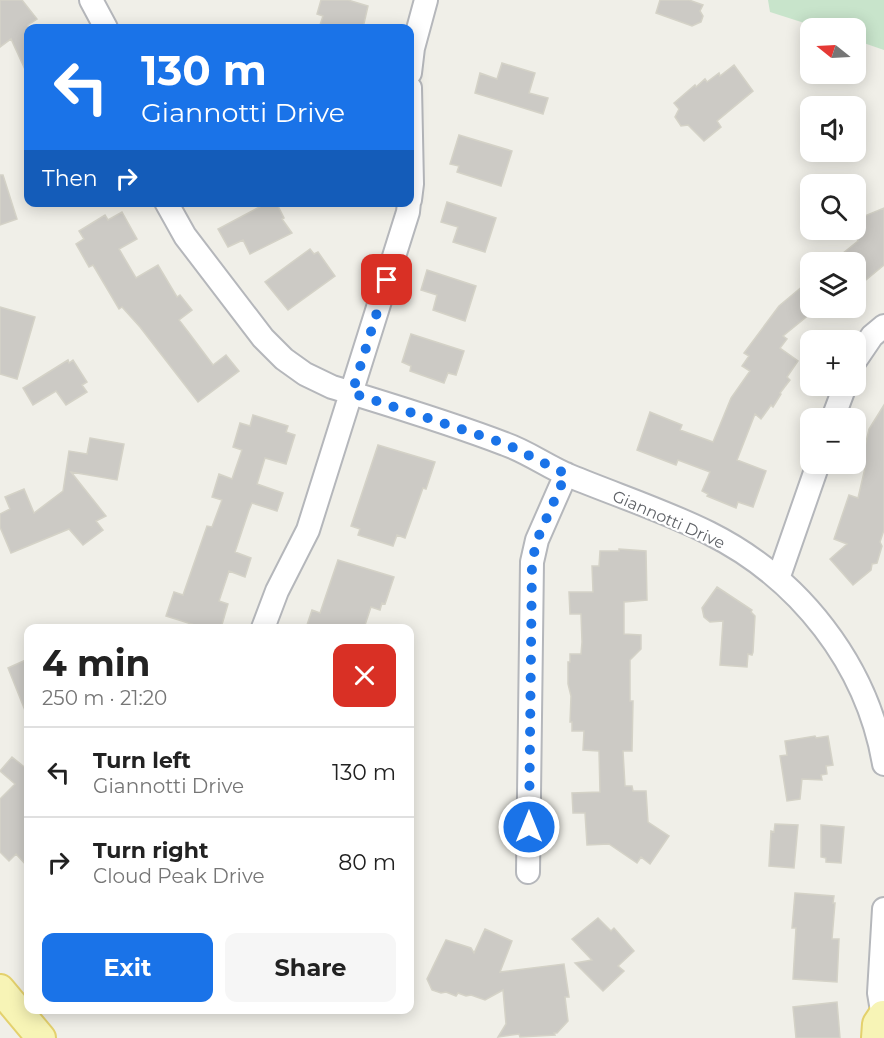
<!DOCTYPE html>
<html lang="en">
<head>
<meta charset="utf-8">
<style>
	:root { --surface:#fff; --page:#f6f6f6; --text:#222; --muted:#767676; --line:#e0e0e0; --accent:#1a73e8 }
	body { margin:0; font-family:Montserrat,sans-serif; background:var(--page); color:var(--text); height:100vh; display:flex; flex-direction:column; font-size:22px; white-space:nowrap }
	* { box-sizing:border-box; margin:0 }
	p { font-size:20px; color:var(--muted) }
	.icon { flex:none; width:33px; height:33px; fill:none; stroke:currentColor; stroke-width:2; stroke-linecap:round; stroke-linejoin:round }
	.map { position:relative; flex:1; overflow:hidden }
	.drawer { position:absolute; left:24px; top:624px; width:390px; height:390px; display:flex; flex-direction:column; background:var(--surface); border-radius:12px; box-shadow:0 3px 15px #0003 }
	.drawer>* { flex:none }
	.guide { position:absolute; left:24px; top:24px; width:390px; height:183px; border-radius:12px; box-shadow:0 3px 15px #0003; background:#1a73e8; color:#fff; overflow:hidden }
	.needle { width:39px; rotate:288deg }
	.buttons { position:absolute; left:800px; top:18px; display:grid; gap:12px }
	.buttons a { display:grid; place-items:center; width:66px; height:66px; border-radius:12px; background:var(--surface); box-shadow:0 3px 15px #0003; font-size:30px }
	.pin { position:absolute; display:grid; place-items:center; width:51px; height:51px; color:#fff; margin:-26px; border-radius:12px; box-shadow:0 3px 9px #0006 }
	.me { position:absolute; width:66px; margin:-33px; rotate:0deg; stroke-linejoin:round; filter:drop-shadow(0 0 4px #0008) }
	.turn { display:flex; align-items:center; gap:21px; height:126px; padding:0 18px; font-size:27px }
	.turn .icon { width:78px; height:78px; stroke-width:2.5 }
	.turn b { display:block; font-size:42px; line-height:51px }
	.then { display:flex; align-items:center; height:57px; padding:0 18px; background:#0003; gap:12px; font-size:22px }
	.round { display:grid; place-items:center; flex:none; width:63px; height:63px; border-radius:12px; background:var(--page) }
	.head { display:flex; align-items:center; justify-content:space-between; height:102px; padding:0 18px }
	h1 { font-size:36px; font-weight:700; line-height:45px }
	.button { display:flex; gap:12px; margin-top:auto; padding:12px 18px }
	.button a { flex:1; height:69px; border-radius:12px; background:var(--accent); color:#fff; font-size:24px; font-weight:700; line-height:69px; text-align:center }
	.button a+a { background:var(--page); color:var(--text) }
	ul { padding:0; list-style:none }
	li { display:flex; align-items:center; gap:18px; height:90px; padding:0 18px; border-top:2px solid var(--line) }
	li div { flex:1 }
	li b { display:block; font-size:22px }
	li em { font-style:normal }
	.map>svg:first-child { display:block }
	.green { fill:#c8e4cb }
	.building { fill:#cccac5; stroke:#d4d2c7; stroke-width:1.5 }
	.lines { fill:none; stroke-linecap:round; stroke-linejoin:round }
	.minor-casing { stroke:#b5b7bb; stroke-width:26 }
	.major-casing { stroke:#e4d16d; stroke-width:32 }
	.minor { stroke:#fff; stroke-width:22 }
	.major { stroke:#f7f4b6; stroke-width:28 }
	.route { stroke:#1a73e8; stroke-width:10; stroke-dasharray:0 18 }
	.labels { text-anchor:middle; stroke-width:4.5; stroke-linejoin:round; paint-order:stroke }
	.street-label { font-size:16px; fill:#5f6267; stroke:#fff }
</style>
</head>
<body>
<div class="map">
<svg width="884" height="1038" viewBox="0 0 884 1038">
	<rect width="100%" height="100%" fill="#f0efe8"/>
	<path class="green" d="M768,0H884V50L855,40V28H820L770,12Z"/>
	<path class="building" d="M0,0H22L37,19L28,25V76L11,39L0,47Z
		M321,0H348L368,6L363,28H319L323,16L317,14Z
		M660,0H689L703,5L700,11L703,16L701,22L692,26L656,13Z
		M502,63L535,73L529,93L548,98L543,114L475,93L480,73L497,79Z
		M734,65L753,91L717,121L721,127L704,141L688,125L681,126L675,117L679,109L674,103L695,85L696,87L705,79L707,82L719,73L720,76Z
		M459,135L512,151L501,186L457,172L459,166L450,164Z
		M0,175H3L17,219L0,225Z
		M269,202H276L284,218L282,219L292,233L250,254L243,240L228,247L218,229Z
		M447,202L496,218L485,252L453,242L458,227L441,222Z
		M884,208V265L855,289V262H832L858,241L855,235V220Z
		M122,212L137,239L119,249L136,278L158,265L177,297L180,295L192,310L179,320L189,333L213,365L226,355L239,371L198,402L140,327L122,307L119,309L93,265L89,267L76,244L84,239L79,231L105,215L108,220Z
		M310,249L314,254L318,252L335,276L288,310L265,282Z
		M427,270L476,286L465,321L433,310L437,295L421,290Z
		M810,280V314L783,336L787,339L780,348L798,361L787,377L790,380L780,393L781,394L773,407L771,405L761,419L755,414L737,460L766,471L753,507L738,502L736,508L707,496L708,494L702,491L710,472L678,460L676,465L637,450L650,412L682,425L680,430L713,442L731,398L750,371L742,366L749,356L744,353L779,306Z
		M0,307L35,317L17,379L0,374Z
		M411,334L464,351L456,375L448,373L444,383L410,371L411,366L402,362Z
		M68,360L69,363L73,360L87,382L82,385L87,392L66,405L56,391L33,405L23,388Z
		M884,405V530L880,542L882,546L877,563L872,564L871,570L853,585L830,559L847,544L834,539L849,495L858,498L865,468L861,466L865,455H863L869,429Z
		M253,415L288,426L286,432L295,435L286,464L265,458L257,484L283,493L277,511L252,503L249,510L235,552L251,558L245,577L229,571L219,601L228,604L221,628H204L166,616L174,592L183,595L207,526L212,527L222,500L212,497L219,474L232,479L242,450L233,447L240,423L250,426Z
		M90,438L124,444L117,480L71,472L106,516L96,521L103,530L83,545L69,529L11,553L0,527V514L10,509L5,497L24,489L34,513L63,491L69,451L87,454Z
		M378,445L435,462L426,489L423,488L405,538L397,535L393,546L358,535L360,529L351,526Z
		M619,549L646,551L647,600L624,602V634L641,635V649L630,660V701H633L632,751H623L625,786H632L633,791H646L648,822L669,836L650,864L641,857L637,863L609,844L587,845L585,813H573L572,793L600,792L599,751L583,750L584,731H572V722H570L571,696L568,684V662H570V654H581L582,642L581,614H570L569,592H593L592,566H599L600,551H619Z
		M338,560L394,577L385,604L382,603L380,610L371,607L364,628H306L312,610L320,613Z
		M717,587L752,610L751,612L755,616L753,652L752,655L748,654L747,667L720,665L723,621L710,622L704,617L702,608Z
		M28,659V718L8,668Z
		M815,736L816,738L828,736L833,765L826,766L827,774L821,775L822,780L802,779L800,799L787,801L780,756L787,755L785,741Z
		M12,757L28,770V867L16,854L9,861L0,852V799L15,784L0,771Z
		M775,824L798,825L794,868L769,866L771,831L774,832Z
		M821,825L844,827L841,863L826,862V858L821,857Z
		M795,893L834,896L833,903H835L832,939H839L837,982L793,979L796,928H792Z
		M598,918L611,931L614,928L634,951L618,966L624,971L603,991L575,963L592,960L572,939Z
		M485,929L512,941L500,972L564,964L569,997H565L568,1021L557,1033H554L555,1035L520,1037L519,1034L498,1037L506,1024L503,990L485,1000L471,995L466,996L458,993L456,996L446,992L441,993L432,990L427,979L446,940L471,948L474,953Z
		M837,1002L840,1038H796L793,1007Z"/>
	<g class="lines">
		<defs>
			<path id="minor" d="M91,0L106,28
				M410,73L413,48L426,0
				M410,88L412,184L410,200
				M166,202L185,236L263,338L284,359L305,374L332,387C390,405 448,422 505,444C528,452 548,467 570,476C616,495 665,511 709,533C799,578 867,664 884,764
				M855,361L872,336L884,326
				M833,418L845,386
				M778,579L818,464
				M263,628L277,591L308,530L408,212L409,202
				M528,872L532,562L537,540L566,474
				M884,909L879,993L884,1023"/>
			<path id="major" d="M0,989L41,1038
				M876,1038L877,1024L883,1015"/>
		</defs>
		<use href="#minor" class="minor-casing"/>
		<use href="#major" class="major-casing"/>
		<use href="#minor" class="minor"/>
		<use href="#major" class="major"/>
	</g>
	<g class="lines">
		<path class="route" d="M387,280L352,393L506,444L566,474L537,540L532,562L529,827"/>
	</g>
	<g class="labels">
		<g class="street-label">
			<text transform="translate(669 519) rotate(24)" y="6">Giannotti Drive</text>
		</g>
	</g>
</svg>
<div class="buttons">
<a><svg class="needle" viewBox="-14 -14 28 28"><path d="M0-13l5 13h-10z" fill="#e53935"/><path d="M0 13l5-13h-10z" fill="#767676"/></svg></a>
<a><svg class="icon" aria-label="sound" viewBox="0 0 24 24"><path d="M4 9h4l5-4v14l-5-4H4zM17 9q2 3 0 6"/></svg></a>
<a><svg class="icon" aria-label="search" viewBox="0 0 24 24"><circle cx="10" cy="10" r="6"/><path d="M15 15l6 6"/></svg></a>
<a><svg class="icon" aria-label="layers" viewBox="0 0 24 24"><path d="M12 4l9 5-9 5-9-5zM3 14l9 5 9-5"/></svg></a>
<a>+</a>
<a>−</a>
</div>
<div class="pin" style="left:387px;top:280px;background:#d93025"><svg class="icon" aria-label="arrive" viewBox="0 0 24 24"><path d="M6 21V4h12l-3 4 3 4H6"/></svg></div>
<svg class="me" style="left:529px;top:827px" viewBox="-20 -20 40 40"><circle r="17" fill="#1a73e8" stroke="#fff" stroke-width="3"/><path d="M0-11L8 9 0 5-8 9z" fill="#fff"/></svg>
<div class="guide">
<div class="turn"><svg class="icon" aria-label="left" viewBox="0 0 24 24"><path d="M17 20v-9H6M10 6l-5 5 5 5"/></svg><div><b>130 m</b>Giannotti Drive</div></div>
<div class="then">Then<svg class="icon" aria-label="right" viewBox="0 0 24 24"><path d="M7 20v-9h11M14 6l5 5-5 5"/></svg></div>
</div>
<section class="drawer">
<div class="head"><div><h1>4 min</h1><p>250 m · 21:20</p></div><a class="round" style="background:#d93025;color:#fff"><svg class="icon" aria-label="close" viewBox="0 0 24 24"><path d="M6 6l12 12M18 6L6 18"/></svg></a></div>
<ul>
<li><svg class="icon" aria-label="left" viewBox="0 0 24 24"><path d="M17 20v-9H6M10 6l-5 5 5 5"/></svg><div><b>Turn left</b><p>Giannotti Drive</p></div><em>130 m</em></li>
<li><svg class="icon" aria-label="right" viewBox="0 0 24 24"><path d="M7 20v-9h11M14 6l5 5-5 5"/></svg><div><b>Turn right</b><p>Cloud Peak Drive</p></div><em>80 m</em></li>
</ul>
<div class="button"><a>Exit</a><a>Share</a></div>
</section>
</div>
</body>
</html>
